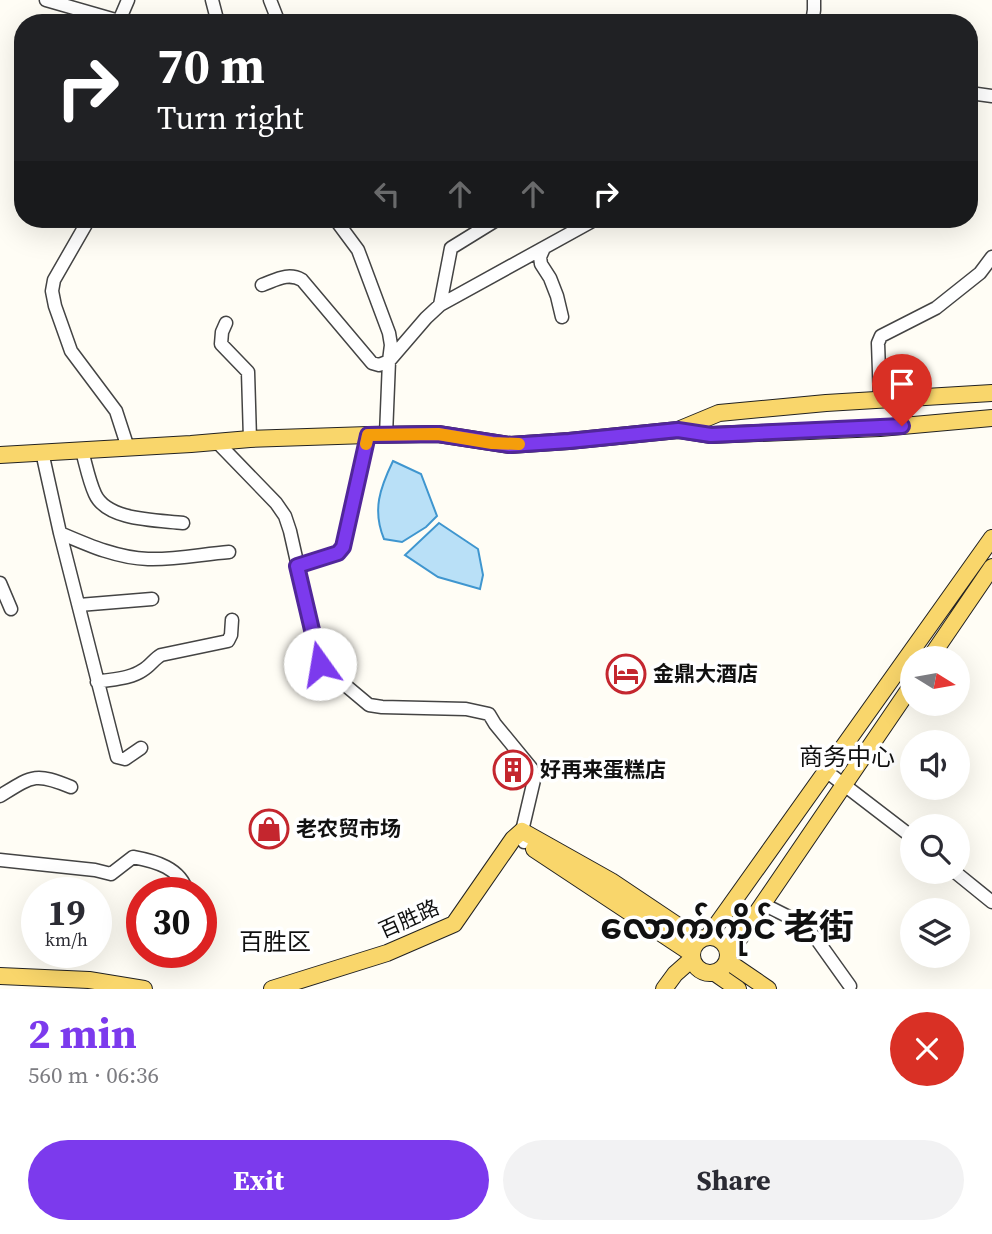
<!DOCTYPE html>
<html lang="en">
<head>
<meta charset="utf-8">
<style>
	:root { --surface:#fff; --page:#f2f2f3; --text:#2b2b33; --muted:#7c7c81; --accent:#7c3aed }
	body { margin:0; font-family:"Source Serif 4","Noto Sans SC","Noto Sans Myanmar",serif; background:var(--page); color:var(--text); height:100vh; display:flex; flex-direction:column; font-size:26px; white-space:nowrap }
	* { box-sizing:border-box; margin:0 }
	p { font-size:23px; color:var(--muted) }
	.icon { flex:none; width:38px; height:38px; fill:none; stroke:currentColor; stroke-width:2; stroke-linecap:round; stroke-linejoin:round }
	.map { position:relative; height:989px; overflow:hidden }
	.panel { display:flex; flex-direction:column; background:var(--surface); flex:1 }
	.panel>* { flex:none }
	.hud { position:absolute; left:14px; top:14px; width:964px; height:214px; border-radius:28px; box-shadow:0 7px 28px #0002; background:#202124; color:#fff; overflow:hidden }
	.needle { width:46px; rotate:101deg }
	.tools { position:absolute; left:900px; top:646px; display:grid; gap:14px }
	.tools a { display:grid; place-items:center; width:70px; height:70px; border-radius:50%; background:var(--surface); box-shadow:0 7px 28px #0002; font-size:35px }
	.speed { position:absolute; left:21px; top:877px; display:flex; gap:14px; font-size:35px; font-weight:700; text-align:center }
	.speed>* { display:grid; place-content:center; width:91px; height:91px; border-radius:50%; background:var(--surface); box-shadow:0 7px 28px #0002; line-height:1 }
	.speed small { font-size:18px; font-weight:400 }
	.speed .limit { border:10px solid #d22; background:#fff; color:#111 }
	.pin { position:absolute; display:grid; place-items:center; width:60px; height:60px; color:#fff; margin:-72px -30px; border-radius:50% 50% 50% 0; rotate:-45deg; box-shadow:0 0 7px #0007 }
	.pin .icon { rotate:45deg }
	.me { position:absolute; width:77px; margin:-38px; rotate:347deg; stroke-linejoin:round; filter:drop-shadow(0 0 5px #0008) }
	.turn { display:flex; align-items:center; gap:24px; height:147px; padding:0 28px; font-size:32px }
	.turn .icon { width:91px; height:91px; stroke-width:2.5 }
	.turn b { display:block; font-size:49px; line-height:60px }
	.lanes { display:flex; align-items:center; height:66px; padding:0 28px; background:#0003; justify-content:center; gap:35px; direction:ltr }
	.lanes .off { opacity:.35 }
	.round { display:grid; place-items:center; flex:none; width:74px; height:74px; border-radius:37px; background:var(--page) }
	.head { display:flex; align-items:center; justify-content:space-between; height:119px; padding:0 28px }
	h1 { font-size:42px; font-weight:700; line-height:52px; color:var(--accent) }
	.action { display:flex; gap:14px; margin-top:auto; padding:14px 28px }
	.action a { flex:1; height:80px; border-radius:42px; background:var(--accent); color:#fff; font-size:28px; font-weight:700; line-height:80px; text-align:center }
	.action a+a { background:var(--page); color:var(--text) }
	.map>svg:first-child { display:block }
	.water { fill:#b9e0f7; stroke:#3f96cf; stroke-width:2 }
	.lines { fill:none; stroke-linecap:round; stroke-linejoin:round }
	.minor-casing { stroke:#444; stroke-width:15 }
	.major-casing { stroke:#222; stroke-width:18 }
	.minor { stroke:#fff; stroke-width:12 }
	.major { stroke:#f9d66b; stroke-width:16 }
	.route-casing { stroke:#51269a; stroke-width:18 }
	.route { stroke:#7c3aed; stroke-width:12 }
	.slow { stroke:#f59e0b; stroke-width:12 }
	.labels { text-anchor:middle; stroke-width:7; stroke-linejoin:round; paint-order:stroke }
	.poi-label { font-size:21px; font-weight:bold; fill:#111; stroke:#fff; text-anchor:start }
	.street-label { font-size:21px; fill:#111; stroke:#fff }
	.quarter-label { font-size:24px; fill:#111; stroke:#fff }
	.town-label { font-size:35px; font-weight:bold; fill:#111; stroke:#fff }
</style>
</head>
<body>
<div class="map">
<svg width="992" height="989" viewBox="0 0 992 989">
	<rect width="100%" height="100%" fill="#fffdf5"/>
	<path class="water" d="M393,461L421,474L437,516L426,527L402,542L384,539C372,510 380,488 393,461Z
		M439,523L478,549L483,575L480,589L438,577L405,555Z"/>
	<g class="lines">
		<defs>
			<path id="minor" d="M46,0L119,21
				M212,0L218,23
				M270,0L279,23
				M125,23L119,21L128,0
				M812,23L814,10V0
				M970,93L992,96
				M89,219L54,280L52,291L55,306L71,351L116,411L128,448
				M335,219L358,250L389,333L391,345L389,361L386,435
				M544,248L540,257L541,264L550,278L557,296L562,317
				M262,285C276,280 288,272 302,280L372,363L379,365L389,361L426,318L440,305L596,219
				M440,305L451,248L498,219
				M226,323L222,332L221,344L248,372L250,439
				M880,400L878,343L881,336L936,308L980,273L992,257
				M217,442L276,503L285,516L290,531L320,664L369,705L382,707L466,709L489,714L495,724L532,769L534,780L522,831L524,842
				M82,451C86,465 89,481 95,494C107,521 158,520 183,523
				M42,452L60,533L117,757L125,759L141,748
				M60,533C88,545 117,558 148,559C175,560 203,554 229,552
				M297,566L338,553L343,547L368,435
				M0,583L11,609
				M79,605L152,599
				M97,682C112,679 130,679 143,670C150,666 154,659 161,655L228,641L231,635L232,620
				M826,771L912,837
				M0,796C32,776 35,772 71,787
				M0,860L95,870L111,874L133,857C155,861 181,868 187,892
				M955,872L992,902
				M763,904L787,916L815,937L850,986"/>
			<path id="major" d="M680,430L711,435L880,428L992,418
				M0,455L191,444L250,439L368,435L438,434L510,445L569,441L678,430L719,413L826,403L992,393
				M930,658L992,567
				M534,849L691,953
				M692 955a18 18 0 1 1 36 0a18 18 0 1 1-36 0Z
				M708,937L992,538
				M728,955L912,685
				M727,961L768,989
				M715,973L738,989
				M0,976L89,980L144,989
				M272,989L387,953L454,924L513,839L522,831L611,881L699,940
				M664,989L675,974L692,959"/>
		</defs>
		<use href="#minor" class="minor-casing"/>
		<use href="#major" class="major-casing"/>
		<use href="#minor" class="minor"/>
		<use href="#major" class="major"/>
	</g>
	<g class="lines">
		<defs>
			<path id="route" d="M320,664L297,566L338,553L343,547L368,435L438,434L510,445L569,441L678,430L711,435L902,426"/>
		</defs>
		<use href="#route" class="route-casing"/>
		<use href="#route" class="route"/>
		<path class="slow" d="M366,444L368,435L438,434L492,443L519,444"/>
	</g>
	<defs>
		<symbol id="hotel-ring" viewBox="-11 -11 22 22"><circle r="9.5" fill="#fff" stroke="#c4262e" stroke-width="1.5"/><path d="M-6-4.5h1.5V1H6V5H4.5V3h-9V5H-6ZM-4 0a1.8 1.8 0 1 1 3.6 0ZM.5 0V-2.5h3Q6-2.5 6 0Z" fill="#c4262e"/></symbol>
		<symbol id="building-ring" viewBox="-11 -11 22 22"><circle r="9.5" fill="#fff" stroke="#c4262e" stroke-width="1.5"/><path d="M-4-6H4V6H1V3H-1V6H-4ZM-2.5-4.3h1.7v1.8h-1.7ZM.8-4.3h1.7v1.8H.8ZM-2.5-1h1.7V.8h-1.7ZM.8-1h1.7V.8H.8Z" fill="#c4262e"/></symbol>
		<symbol id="shop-ring" viewBox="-11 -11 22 22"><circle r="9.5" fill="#fff" stroke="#c4262e" stroke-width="1.5"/><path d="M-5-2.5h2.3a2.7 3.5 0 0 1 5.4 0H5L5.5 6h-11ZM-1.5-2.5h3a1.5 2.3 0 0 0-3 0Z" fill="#c4262e"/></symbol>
	</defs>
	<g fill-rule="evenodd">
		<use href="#hotel-ring" x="604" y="652" width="44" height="44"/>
		<use href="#building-ring" x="491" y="748" width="44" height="44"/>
		<use href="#shop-ring" x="247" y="807" width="44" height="44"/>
	</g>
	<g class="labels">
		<g class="poi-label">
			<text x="653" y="681">金鼎大酒店</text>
			<text x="540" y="777">好再来蛋糕店</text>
			<text x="296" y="836">老农贸市场</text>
		</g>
		<g class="street-label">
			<text transform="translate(409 919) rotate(-24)" y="7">百胜路</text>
		</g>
		<g class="quarter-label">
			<text x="847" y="765">商务中心</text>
			<text x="275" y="950">百胜区</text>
		</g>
		<g class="town-label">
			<text x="727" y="939">လောက်ကိုင် 老街</text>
		</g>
	</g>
</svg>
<div class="tools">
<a><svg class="needle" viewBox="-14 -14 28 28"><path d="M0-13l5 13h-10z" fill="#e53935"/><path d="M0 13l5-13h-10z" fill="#7c7c81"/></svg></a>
<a><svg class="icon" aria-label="sound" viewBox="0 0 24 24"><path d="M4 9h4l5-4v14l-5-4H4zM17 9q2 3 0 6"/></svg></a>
<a><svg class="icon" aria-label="search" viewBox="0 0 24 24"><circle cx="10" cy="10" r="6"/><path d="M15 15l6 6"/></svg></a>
<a><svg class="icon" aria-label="layers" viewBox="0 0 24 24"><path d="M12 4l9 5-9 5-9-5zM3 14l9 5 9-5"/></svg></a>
</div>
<div class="speed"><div>19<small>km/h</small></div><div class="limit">30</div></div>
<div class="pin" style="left:902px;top:426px;background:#d93025"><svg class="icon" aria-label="arrive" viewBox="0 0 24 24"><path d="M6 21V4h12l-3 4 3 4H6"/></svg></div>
<svg class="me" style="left:320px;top:664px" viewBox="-20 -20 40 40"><circle r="19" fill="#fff"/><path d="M0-13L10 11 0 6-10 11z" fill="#7c3aed"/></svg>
<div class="hud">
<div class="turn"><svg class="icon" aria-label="right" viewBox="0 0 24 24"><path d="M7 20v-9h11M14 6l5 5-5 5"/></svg><div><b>70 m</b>Turn right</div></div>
<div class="lanes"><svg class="icon off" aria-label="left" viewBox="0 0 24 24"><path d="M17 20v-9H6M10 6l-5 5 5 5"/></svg><svg class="icon off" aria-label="ahead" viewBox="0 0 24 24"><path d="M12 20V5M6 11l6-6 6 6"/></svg><svg class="icon off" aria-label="ahead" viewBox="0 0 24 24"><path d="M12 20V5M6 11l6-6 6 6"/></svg><svg class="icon" aria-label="right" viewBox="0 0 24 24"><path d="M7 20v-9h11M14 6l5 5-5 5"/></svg></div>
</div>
</div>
<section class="panel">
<div class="head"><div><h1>2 min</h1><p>560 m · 06:36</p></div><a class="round" style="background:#d93025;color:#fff"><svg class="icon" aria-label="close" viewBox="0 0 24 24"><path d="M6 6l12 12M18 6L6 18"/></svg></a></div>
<div class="action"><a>Exit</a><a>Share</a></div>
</section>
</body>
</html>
